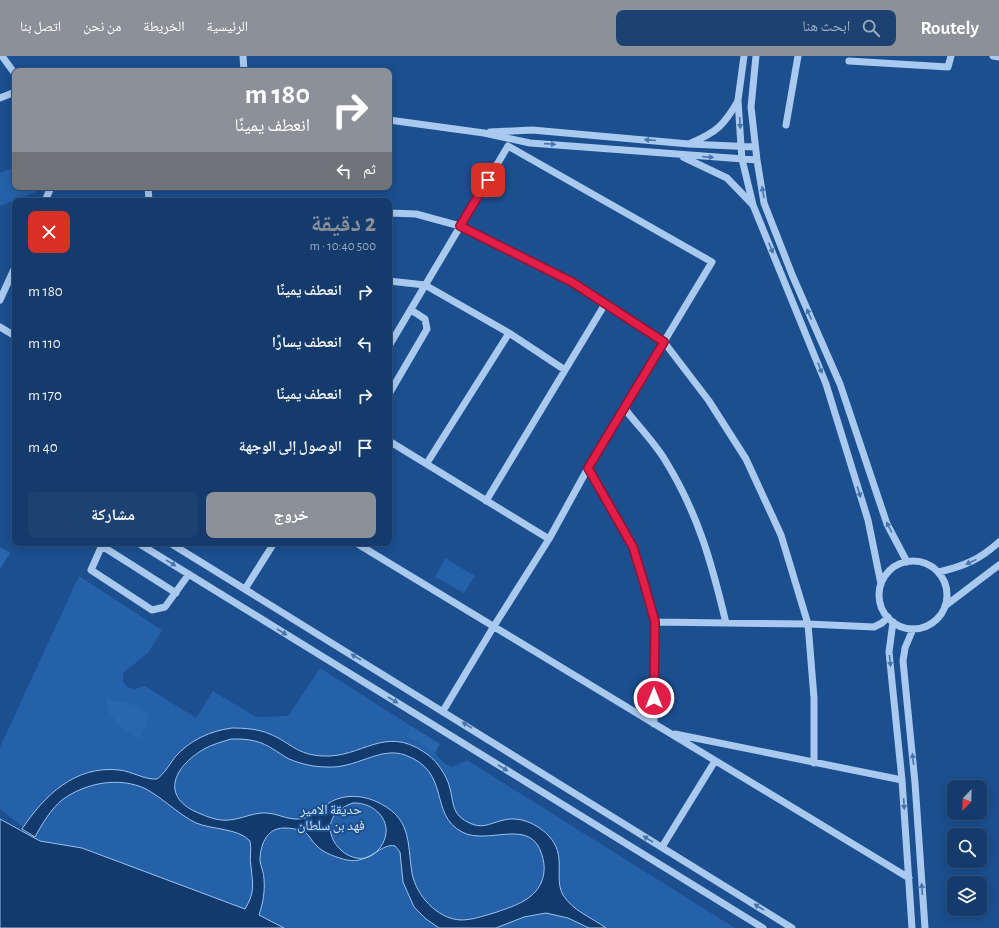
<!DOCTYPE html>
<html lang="ar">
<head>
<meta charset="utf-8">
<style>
	:root { --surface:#143b6b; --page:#1d4271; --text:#f1f3f6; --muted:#9dadc1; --line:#33557e; --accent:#8c9099 }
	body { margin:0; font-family:"Alegreya Sans","Noto Naskh Arabic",sans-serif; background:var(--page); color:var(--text); direction:rtl; height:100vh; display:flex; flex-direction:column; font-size:15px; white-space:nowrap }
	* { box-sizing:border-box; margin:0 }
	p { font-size:13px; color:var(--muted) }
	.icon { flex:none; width:22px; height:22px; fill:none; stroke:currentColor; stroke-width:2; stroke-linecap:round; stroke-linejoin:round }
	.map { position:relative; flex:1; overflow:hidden; direction:ltr }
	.side { position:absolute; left:12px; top:142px; width:380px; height:348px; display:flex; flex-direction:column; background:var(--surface); border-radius:8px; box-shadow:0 2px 10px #0003,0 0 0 1px var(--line); direction:rtl }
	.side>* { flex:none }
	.banner { position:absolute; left:12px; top:12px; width:380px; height:122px; border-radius:8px; box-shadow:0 2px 10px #0003,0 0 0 1px var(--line); direction:rtl; background:#8c9099; color:#fff; overflow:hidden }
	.needle { width:26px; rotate:203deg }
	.buttons { position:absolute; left:947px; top:724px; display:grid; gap:8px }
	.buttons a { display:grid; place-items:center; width:40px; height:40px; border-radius:8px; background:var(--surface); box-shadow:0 2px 10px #0003,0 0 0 1px var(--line); font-size:20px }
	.pin { position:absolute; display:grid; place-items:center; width:34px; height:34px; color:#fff; margin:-17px; border-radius:8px; box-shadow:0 2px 6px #0006 }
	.me { position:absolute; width:44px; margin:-22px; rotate:0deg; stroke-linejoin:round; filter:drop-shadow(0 0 3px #0008) }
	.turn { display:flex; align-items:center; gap:14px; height:84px; padding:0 16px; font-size:18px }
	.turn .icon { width:52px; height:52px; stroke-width:2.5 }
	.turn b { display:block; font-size:28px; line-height:34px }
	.then { display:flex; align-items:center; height:38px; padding:0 16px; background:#0003; gap:8px; font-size:15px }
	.round { display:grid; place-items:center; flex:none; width:42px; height:42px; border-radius:8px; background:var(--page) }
	.headline { display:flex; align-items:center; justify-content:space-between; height:68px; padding:0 16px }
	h1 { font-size:24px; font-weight:700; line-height:30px; color:var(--accent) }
	.primary-button { display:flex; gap:8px; margin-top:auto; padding:8px 16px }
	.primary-button a { flex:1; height:46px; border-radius:8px; background:var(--accent); color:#fff; font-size:16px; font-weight:700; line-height:46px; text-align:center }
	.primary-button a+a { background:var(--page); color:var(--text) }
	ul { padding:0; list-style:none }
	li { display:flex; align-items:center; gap:12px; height:52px; padding:0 16px }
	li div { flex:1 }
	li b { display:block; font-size:15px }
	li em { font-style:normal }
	header { display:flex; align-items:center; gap:24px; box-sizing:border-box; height:56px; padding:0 20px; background:var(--accent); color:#fff }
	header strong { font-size:19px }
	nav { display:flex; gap:22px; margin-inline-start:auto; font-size:14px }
	.search { width:280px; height:36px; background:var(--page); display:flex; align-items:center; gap:10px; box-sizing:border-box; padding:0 14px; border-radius:8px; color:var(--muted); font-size:15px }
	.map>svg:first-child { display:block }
	.green { fill:#2461a8 }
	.water { fill:#123a6d; stroke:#9cc4f0; fill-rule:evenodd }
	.building { fill:#2a66ad }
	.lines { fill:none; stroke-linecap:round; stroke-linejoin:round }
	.minor { stroke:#a9c9ee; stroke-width:7 }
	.oneway { fill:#4674ac }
	.route-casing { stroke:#92132f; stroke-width:10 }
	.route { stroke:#e11d48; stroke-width:7 }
	.labels { text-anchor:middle; stroke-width:4; stroke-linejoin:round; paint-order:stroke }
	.park-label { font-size:14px; fill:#cfe3fa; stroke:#1b4f8f }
</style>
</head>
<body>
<header>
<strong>Routely</strong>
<div class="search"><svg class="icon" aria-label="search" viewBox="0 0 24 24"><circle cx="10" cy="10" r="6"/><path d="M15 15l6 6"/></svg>ابحث هنا</div>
<nav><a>الرئيسية</a><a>الخريطة</a><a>من نحن</a><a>اتصل بنا</a></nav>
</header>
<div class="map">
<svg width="999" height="872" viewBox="0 0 999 872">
	<rect width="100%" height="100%" fill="#1b4f8f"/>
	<path class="green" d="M15,111V131H34L36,136L0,150V117Z
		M445,502L475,520L464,537L435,521Z
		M79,520L162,574L149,596L123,617V626L127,631L135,633L145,630L196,662L213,635L256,661L288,660L320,612L411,670L406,680L435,697L445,708L453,711L467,704L735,872H284L245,853L82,792L40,785L0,753V691Z"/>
	<path class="water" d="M232,672C245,672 258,673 270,678C291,687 297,699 323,700C362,702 384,669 424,696C435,703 443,714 448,726C455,745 449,759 472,768C484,773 493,766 504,764C520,760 537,768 548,779C568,800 553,820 563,839C573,855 591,861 606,872H589L568,862L546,857L524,861L496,872H439L426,863L414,851L403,826L400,796L395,790C382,786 368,809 347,804C338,802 323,797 317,790C312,786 310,780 305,776C299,773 290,772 284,772C266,772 260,790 260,805C261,811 264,817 264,823C265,836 263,847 259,859L284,872H0V763L40,785L82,792L245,853C255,836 253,830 251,811C249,802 252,794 250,785C238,772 213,774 196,767C178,758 164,743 146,733C119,720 85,727 62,744C51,753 42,768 35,781L22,773C44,740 75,709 119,714C131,715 145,724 157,723C165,717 169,709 175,701C190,684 210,675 232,672ZM231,683C239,683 247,683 255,685C268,688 278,697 289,703C301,708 314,711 327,711C356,713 380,690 405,699C452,716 428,758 462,776C488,790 531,760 542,799C545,809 545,818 541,827C533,845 511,851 494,857C483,860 472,864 461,864C437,863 416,839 412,817C407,785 412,761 375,745C361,739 343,738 329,747C321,752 314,759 305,762C291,766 280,758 267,757C254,756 242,763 229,764C220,765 210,762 201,758C159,742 173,711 204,693C213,688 222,686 231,683ZM353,747C374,746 394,765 383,787C359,832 297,766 353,747Z"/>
	<path class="building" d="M0,491L10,497L0,513Z
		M105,643L134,649L150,659L140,683L119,670L109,656Z
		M411,670L440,688L435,697L406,680Z"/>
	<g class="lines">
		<path class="minor" d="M2,0L15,18
			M243,0L244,15
			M744,0L738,44L741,90L742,103L753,149L826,328L868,464L881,528
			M756,0L751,51L757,104L764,147L793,221L840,328L887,468L907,506
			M993,0L999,1
			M849,5L948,11L951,0
			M0,42L15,36
			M389,64L484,77L530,87L757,104
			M786,69L798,0
			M490,76L532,74L689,88L755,91
			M691,87C717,76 724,69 738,45
			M683,101L727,122L753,149
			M148,131L149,145
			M45,145L51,131
			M389,157L416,158L460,170L572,225L664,286L709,345L746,403L781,479L808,568L814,642V707
			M389,225L425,229L509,277
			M0,244L15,211
			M0,271L15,280
			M389,290L508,90L712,206L588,412L549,483L494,570L443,655
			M389,338L427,273L425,263L411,254
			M625,353C638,370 654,386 665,404C698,457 712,508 726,567
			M389,385L549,483
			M427,407L509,277L565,314
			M588,412L633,491L655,566L654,668
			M486,445L605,248
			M103,487L91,514L152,554L165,551L189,518
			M138,487L763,872
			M170,487L792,872
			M356,487L909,822
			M102,490L176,537
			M879 539a34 34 0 1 1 68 0a34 34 0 1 1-68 0Z
			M939,516C964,510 979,504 999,486
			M245,533L274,487
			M945,550L999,509
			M655,566L808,568L874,571L882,567L888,561
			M893,566L889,596L902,724L912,872
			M913,573L905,592L903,605L915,727L925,872
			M675,678L902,724
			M662,791L715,705"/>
	</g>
	<defs><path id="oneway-solid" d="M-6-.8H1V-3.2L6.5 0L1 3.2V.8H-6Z"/></defs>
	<g class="oneway">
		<use href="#oneway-solid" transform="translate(740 67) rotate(87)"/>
		<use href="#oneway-solid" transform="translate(650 84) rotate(-175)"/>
		<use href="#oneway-solid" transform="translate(550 88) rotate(4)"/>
		<use href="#oneway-solid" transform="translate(708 101) rotate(5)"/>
		<use href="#oneway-solid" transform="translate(763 136) rotate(-100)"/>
		<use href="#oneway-solid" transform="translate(771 192) rotate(68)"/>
		<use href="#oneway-solid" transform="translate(809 258) rotate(-114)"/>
		<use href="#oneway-solid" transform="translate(820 312) rotate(68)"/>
		<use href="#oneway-solid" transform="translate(859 436) rotate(73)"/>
		<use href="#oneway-solid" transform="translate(889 471) rotate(-117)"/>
		<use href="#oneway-solid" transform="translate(971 506) rotate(154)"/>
		<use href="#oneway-solid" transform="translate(171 507) rotate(32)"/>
		<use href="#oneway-solid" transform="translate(282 576) rotate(32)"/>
		<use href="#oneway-solid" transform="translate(356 601) rotate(-148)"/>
		<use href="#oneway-solid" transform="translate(890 605) rotate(84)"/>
		<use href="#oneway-solid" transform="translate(393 644) rotate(32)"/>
		<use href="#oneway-solid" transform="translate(467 669) rotate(-148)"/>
		<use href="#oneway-solid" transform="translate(913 703) rotate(-96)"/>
		<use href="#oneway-solid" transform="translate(503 712) rotate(32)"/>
		<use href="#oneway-solid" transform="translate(904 748) rotate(86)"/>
		<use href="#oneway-solid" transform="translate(648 783) rotate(-148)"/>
		<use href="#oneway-solid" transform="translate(922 833) rotate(-94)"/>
		<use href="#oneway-solid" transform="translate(759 851) rotate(-148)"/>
	</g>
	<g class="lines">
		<defs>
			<path id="route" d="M488,124L460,170L572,226L664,286L588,412L633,491L644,527L655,566L654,642"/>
		</defs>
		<use href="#route" class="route-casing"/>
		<use href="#route" class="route"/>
	</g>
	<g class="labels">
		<g class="park-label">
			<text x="331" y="758">حديقة الامير<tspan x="331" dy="16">فهد بن سلطان</tspan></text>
		</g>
	</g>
</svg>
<div class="buttons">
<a><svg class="needle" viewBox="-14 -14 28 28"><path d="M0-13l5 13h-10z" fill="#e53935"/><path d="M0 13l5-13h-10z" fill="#9dadc1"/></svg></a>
<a><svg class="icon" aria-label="search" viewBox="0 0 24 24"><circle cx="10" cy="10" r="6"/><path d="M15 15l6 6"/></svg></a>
<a><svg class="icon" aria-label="layers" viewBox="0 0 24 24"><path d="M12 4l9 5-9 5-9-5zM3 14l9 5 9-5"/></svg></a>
</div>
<div class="pin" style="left:488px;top:124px;background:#d93025"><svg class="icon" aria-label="arrive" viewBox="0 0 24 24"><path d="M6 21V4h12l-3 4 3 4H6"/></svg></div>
<svg class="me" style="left:654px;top:642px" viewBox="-20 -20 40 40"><circle r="17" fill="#e11d48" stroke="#fff" stroke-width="3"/><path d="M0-11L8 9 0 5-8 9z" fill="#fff"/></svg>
<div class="banner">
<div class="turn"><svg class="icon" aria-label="right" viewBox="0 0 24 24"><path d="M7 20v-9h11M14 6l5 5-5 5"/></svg><div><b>180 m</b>انعطف يمينًا</div></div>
<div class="then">ثم<svg class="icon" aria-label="left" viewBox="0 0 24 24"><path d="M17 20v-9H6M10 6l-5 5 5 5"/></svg></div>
</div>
<section class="side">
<div class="headline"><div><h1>2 دقيقة</h1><p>500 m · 10:40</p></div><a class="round" style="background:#d93025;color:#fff"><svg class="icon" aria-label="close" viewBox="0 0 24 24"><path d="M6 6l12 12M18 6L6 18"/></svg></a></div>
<ul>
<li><svg class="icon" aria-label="right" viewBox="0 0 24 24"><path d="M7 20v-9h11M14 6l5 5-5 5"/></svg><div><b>انعطف يمينًا</b></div><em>180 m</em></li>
<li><svg class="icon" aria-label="left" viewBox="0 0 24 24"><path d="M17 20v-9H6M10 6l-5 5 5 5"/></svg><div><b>انعطف يسارًا</b></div><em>110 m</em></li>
<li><svg class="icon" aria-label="right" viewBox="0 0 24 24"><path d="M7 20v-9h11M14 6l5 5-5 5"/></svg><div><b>انعطف يمينًا</b></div><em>170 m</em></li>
<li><svg class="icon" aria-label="arrive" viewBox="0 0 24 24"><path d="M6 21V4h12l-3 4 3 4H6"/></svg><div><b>الوصول إلى الوجهة</b></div><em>40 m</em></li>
</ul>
<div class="primary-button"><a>خروج</a><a>مشاركة</a></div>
</section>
</div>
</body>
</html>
